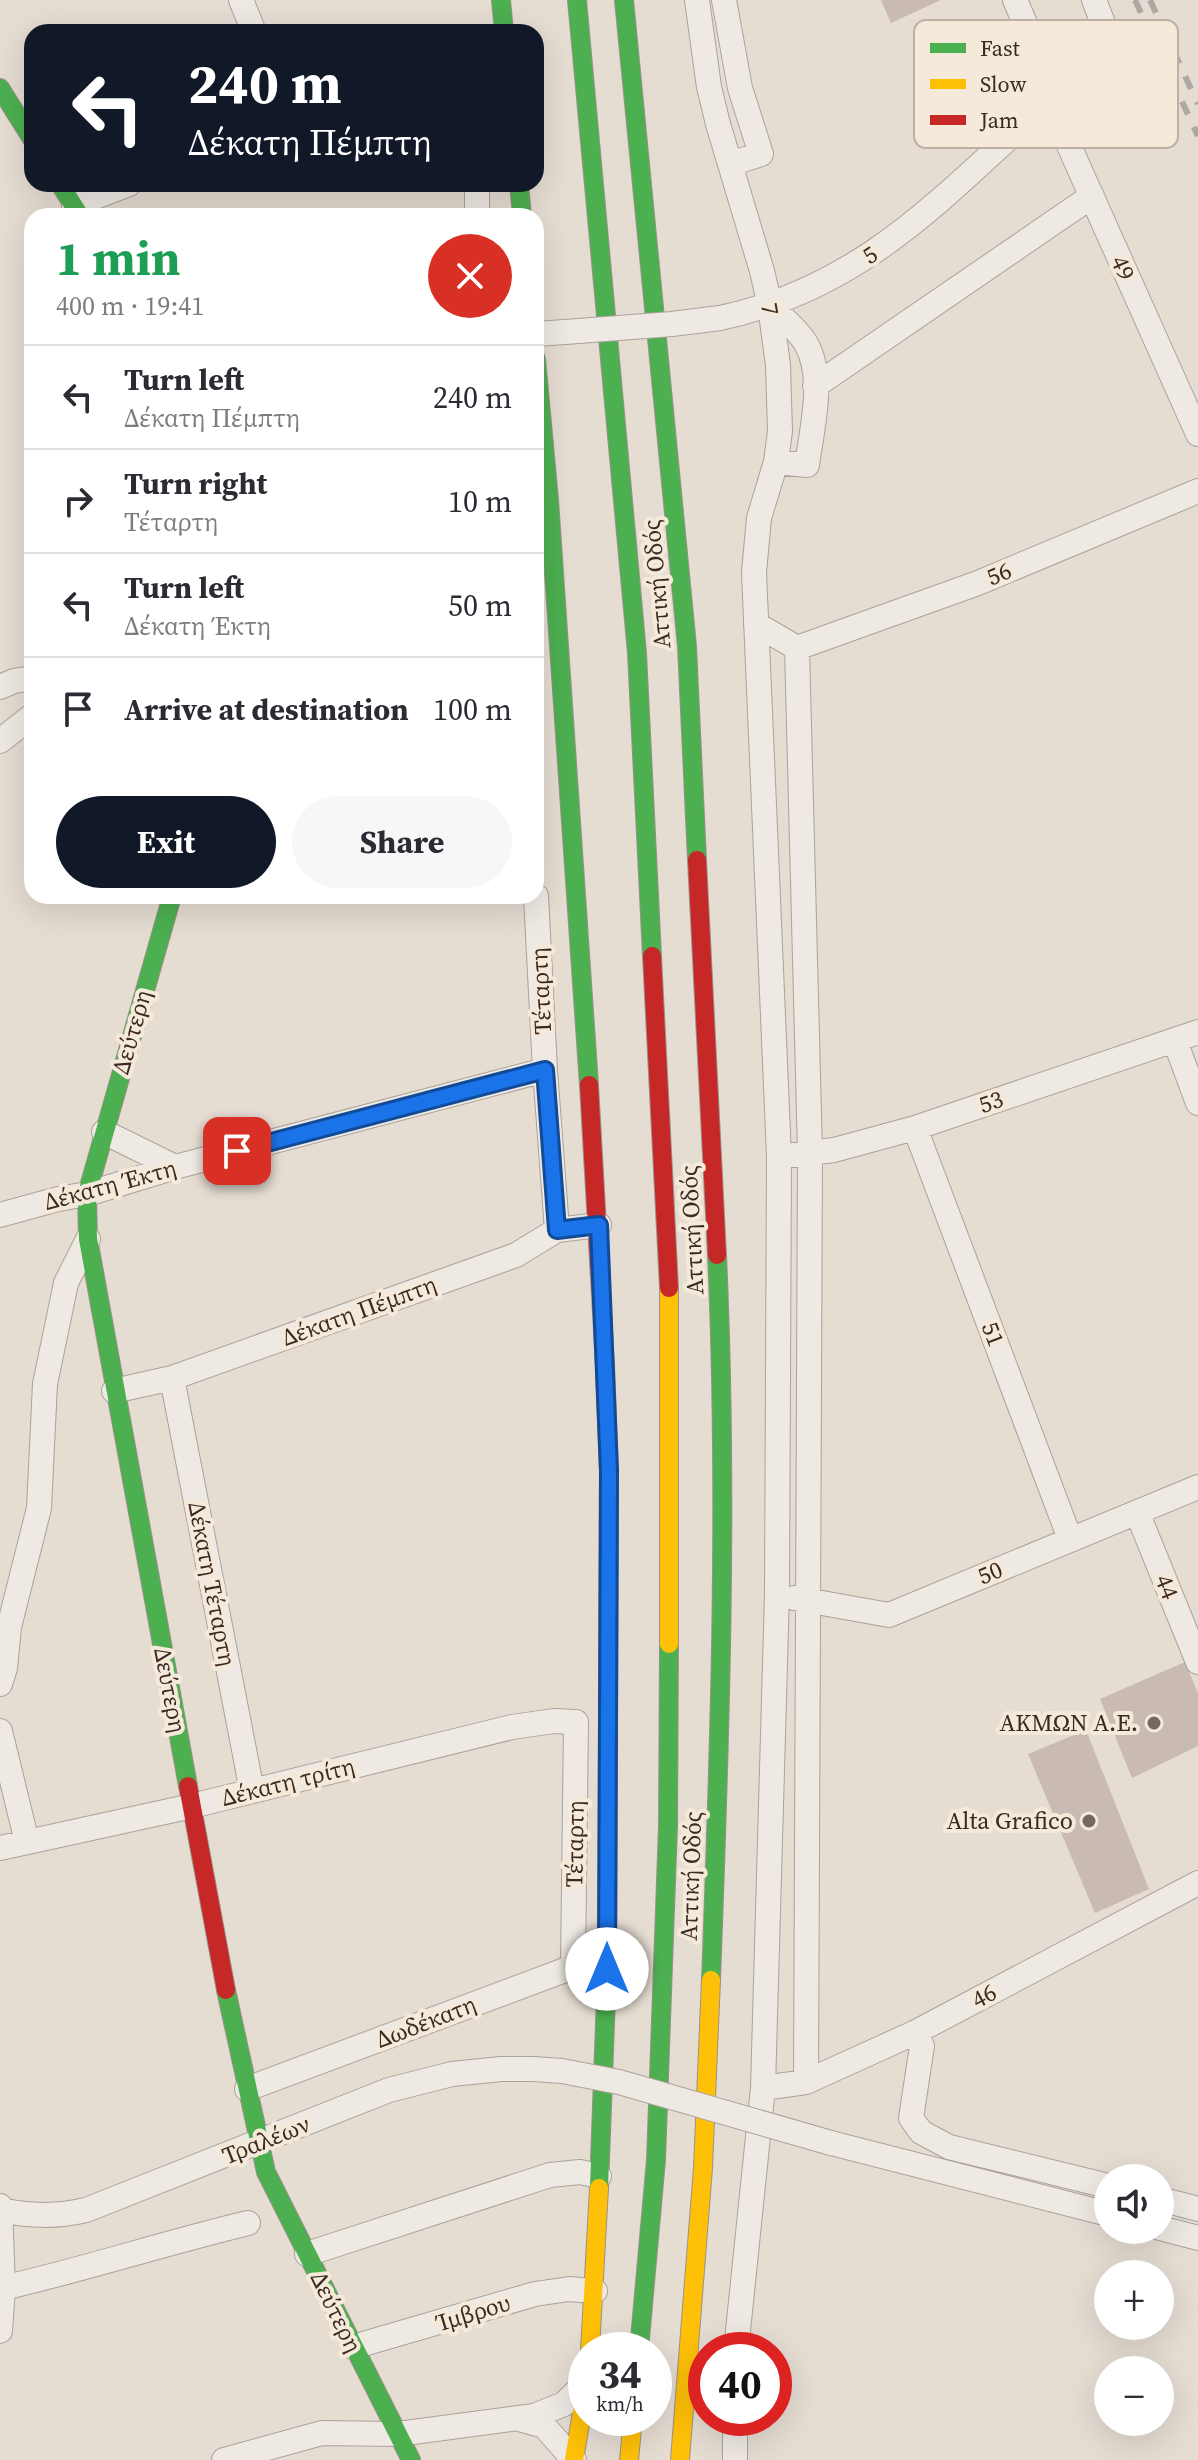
<!DOCTYPE html>
<html lang="en">
<head>
<meta charset="utf-8">
<style>
	:root { --surface:#fff; --page:#f7f7f7; --text:#2b2b33; --muted:#7c7c81; --line:#e1e1e2; --accent:#111827 }
	body { margin:0; font-family:"Source Serif 4",serif; background:var(--page); color:var(--text); height:100vh; display:flex; flex-direction:column; font-size:30px; white-space:nowrap }
	* { box-sizing:border-box; margin:0 }
	p { font-size:26px; color:var(--muted) }
	.icon { flex:none; width:44px; height:44px; fill:none; stroke:currentColor; stroke-width:2; stroke-linecap:round; stroke-linejoin:round }
	.map { position:relative; flex:1; overflow:hidden }
	.drawer { position:absolute; left:24px; top:208px; width:520px; height:696px; display:flex; flex-direction:column; background:var(--surface); border-radius:24px; box-shadow:0 8px 32px #0002 }
	.drawer>* { flex:none }
	.banner { position:absolute; left:24px; top:24px; width:520px; height:168px; border-radius:24px; box-shadow:0 8px 32px #0002; background:#111827; color:#fff; overflow:hidden }
	.fabs { position:absolute; left:1094px; top:2164px; display:grid; gap:16px }
	.fabs a { display:grid; place-items:center; width:80px; height:80px; border-radius:50%; background:var(--surface); box-shadow:0 8px 32px #0002; font-size:40px }
	.speed { position:absolute; left:568px; top:2332px; display:flex; gap:16px; font-size:40px; font-weight:700; text-align:center }
	.speed>* { display:grid; place-content:center; width:104px; height:104px; border-radius:50%; background:var(--surface); box-shadow:0 8px 32px #0002; line-height:1 }
	.speed small { font-size:20px; font-weight:400 }
	.speed .limit { border:12px solid #d22; background:#fff; color:#111 }
	.pin { position:absolute; display:grid; place-items:center; width:68px; height:68px; color:#fff; margin:-34px; border-radius:16px; box-shadow:0 4px 12px #0006 }
	.me { position:absolute; width:88px; margin:-44px; rotate:0deg; stroke-linejoin:round; filter:drop-shadow(0 0 6px #0008) }
	.turn { display:flex; align-items:center; gap:28px; height:168px; padding:0 32px; font-size:36px }
	.turn .icon { width:104px; height:104px; stroke-width:2.5 }
	.turn b { display:block; font-size:56px; line-height:68px }
	.round { display:grid; place-items:center; flex:none; width:84px; height:84px; border-radius:42px; background:var(--page) }
	.overview { display:flex; align-items:center; justify-content:space-between; height:136px; padding:0 32px }
	h1 { font-size:48px; font-weight:700; line-height:60px; color:#1e9e55 }
	.action { display:flex; gap:16px; margin-top:auto; padding:16px 32px }
	.action a { flex:1; height:92px; border-radius:48px; background:var(--accent); color:#fff; font-size:32px; font-weight:700; line-height:92px; text-align:center }
	.action a+a { background:var(--page); color:var(--text) }
	ul { padding:0; list-style:none }
	li { display:flex; align-items:center; gap:24px; height:104px; padding:0 32px; border-top:2px solid var(--line) }
	li div { flex:1 }
	li b { display:block; font-size:30px }
	li em { font-style:normal }
	.map>svg:first-child { display:block }
	.building { fill:#c9bbb3 }
	.lines { fill:none; stroke-linecap:round; stroke-linejoin:round }
	.street-casing { stroke:#aba29a; stroke-width:26 }
	.fast-casing { stroke:#9b918a; stroke-width:20 }
	.slow-casing { stroke:#9b918a; stroke-width:20 }
	.jam-casing { stroke:#9b918a; stroke-width:20 }
	.street { stroke:#eee9e3; stroke-width:24 }
	.fast { stroke:#4caf50; stroke-width:18 }
	.slow { stroke:#ffc107; stroke-width:18 }
	.jam { stroke:#c62828; stroke-width:18 }
	.rail { stroke:#aea8a2; stroke-width:6; stroke-dasharray:14 14; stroke-linecap:butt }
	.street-bridge-casing { stroke:#aba29a; stroke-width:26; stroke-linecap:butt }
	.street-bridge { stroke:#eee9e3; stroke-width:24 }
	.route-casing { stroke:#114b97; stroke-width:20 }
	.route { stroke:#1a73e8; stroke-width:14 }
	.poi-dot { fill:#766860; stroke:#f5e9da; stroke-width:3 }
	.labels { text-anchor:middle; stroke-width:8; stroke-linejoin:round; paint-order:stroke }
	.street-label { font-size:24px; fill:#3a2a22; stroke:#f5e9da }
	.poi-label { font-size:24px; fill:#3a2a22; stroke:#f5e9da; text-anchor:end }
	.key { fill:#f5e9da; stroke:#bdb0a3; stroke-width:2 }
	.key-label { font-size:22px; fill:#3a2a22 }
</style>
</head>
<body>
<div class="map">
<svg width="1198" height="2460" viewBox="0 0 1198 2460">
	<rect width="100%" height="100%" fill="#e5dcd2"/>
	<path class="building" d="M881,0H941L891,23Z
		M1185,1662L1198,1693V1746L1132,1778L1100,1699Z
		M1086,1730L1149,1889L1095,1913L1028,1754Z"/>
	<g class="lines">
		<defs>
			<path id="street" d="M241,0L254,32
				M697,0L709,87L718,124L762,271L770,306L778,365L780,431L776,462L759,518L754,572L779,1156L777,1593L763,2088L736,2350
				M724,0L740,88L761,154L730,164
				M1015,0L1056,95
				M1049,101L1198,434
				M477,184V216
				M74,205L129,184
				M770,306C782,317 796,328 805,342C826,376 812,427 807,465L776,462
				M720,318C863,288 943,196 1047,103C1068,84 1091,67 1113,49L1094,0
				M536,334L565,332
				M815,386L1092,196
				M756,624L797,648
				M797,648L810,1153L806,2082
				M797,648L978,583L1198,491
				M0,687L14,681L32,678
				M0,741L32,716
				M536,896L545,1070L557,1230
				M1175,1041L1198,1103
				M915,1128L1070,1539
				M104,1132L175,1167
				M794,1155L834,1150L915,1128L1198,1032
				M0,1215L58,1199L87,1194L175,1167L545,1070
				M172,1378L252,1791
				M114,1391L172,1378L516,1255L557,1230L599,1225
				M1137,1512L1198,1662
				M794,1598L889,1615L1198,1487
				M0,1684L5,1668L9,1627L39,1508L45,1384L66,1283L88,1239
				M0,1731L27,1842
				M0,1848L192,1806L512,1727L554,1721L576,1722L573,1967
				M914,2033L922,2046L911,2118L921,2132L949,2147L1108,2186
				M763,2088L806,2082L914,2033L1198,1883
				M247,2089L573,1967L589,1968
				M831,2143L1108,2214
				M1160,2199L1198,2209
				M0,2206L3,2288L0,2331
				M0,2210C30,2216 56,2217 86,2210L389,2090L452,2074L501,2069H533
				M1160,2228L1198,2238
				M307,2254L550,2175L580,2172L599,2176
				M3,2288C85,2269 165,2243 248,2223
				M353,2347L535,2294L569,2289L595,2291
				M519,2419L544,2426L574,2460
				M224,2460L322,2433L398,2434L534,2416L564,2404L586,2382
				M735,2460V2418"/>
			<path id="fast" d="M501,0L504,32
				M577,0L637,653L652,956
				M624,0L687,646L697,860
				M0,88L32,139
				M60,184L80,216
				M519,184L522,216
				M536,359L549,500L589,1085
				M172,896L87,1194L88,1239L188,1786
				M711,1980C720,1738 728,1496 717,1255
				M226,1990L266,2172L411,2460
				M599,2188L607,1969L609,1471L605,1366
				M639,2350L656,2160L668,1826L669,1644"/>
			<path id="slow" d="M669,1288V1644
				M590,2350L599,2188
				M574,2460L586,2388
				M629,2460L633,2418
				M680,2460L703,2168L711,1980"/>
			<path id="jam" d="M697,860L717,1255
				M652,956L669,1288
				M589,1085L605,1366
				M188,1786L226,1990"/>
		</defs>
		<use href="#street" class="street-casing"/>
		<use href="#fast" class="fast-casing"/>
		<use href="#slow" class="slow-casing"/>
		<use href="#jam" class="jam-casing"/>
		<use href="#street" class="street"/>
		<use href="#fast" class="fast"/>
		<use href="#slow" class="slow"/>
		<use href="#jam" class="jam"/>
		<path class="rail" d="M1135,0L1198,136
			M1150,0L1198,104"/>
		<defs>
			<path id="street-bridge" d="M565,332L672,324L720,318
				M533,2069L562,2071L619,2082L831,2143"/>
		</defs>
		<use href="#street-bridge" class="street-bridge-casing"/>
		<use href="#street-bridge" class="street-bridge"/>
	</g>
	<g class="lines">
		<defs>
			<path id="route" d="M237,1151L545,1070L557,1230L599,1225L609,1471L607,1969"/>
		</defs>
		<use href="#route" class="route-casing"/>
		<use href="#route" class="route"/>
	</g>
	<g class="poi-dot">
		<circle cx="1154" cy="1723" r="8"/>
		<circle cx="1089" cy="1821" r="8"/>
	</g>
	<g class="labels">
		<g class="street-label">
			<text transform="translate(870 255) rotate(-34)" y="8">5</text>
			<text transform="translate(1123 268) rotate(66)" y="8">49</text>
			<text transform="translate(770 309) rotate(80)" y="8">7</text>
			<text transform="translate(999 574) rotate(-23)" y="8">56</text>
			<text transform="translate(657 584) rotate(-95)" y="8">Αττική Οδός</text>
			<text transform="translate(541 991) rotate(-93)" y="8">Τέταρτη</text>
			<text transform="translate(132 1032) rotate(-74)" y="8">Δεύτερη</text>
			<text transform="translate(991 1102) rotate(-19)" y="8">53</text>
			<text transform="translate(110 1185) rotate(-15)" y="8">Δέκατη Έκτη</text>
			<text transform="translate(692 1230) rotate(-93)" y="8">Αττική Οδός</text>
			<text transform="translate(359 1311) rotate(-20)" y="8">Δέκατη Πέμπτη</text>
			<text transform="translate(993 1334) rotate(69)" y="8">51</text>
			<text transform="translate(990 1573) rotate(-23)" y="8">50</text>
			<text transform="translate(212 1584) rotate(79)" y="8">Δέκατη Τέταρτη</text>
			<text transform="translate(1167 1587) rotate(68)" y="8">44</text>
			<text transform="translate(170 1690) rotate(79)" y="8">Δεύτερη</text>
			<text transform="translate(288 1782) rotate(-14)" y="8">Δέκατη τρίτη</text>
			<text transform="translate(575 1844) rotate(-89)" y="8">Τέταρτη</text>
			<text transform="translate(691 1876) rotate(-88)" y="8">Αττική Οδός</text>
			<text transform="translate(984 1996) rotate(-28)" y="8">46</text>
			<text transform="translate(426 2022) rotate(-21)" y="8">Δωδέκατη</text>
			<text transform="translate(266 2140) rotate(-22)" y="8">Τραλέων</text>
			<text transform="translate(336 2312) rotate(64)" y="8">Δεύτερη</text>
			<text transform="translate(473 2313) rotate(-17)" y="8">Ίμβρου</text>
		</g>
		<g class="poi-label">
			<text x="1138" y="1731">ΑΚΜΩΝ Α.Ε.</text>
			<text x="1073" y="1829">Alta Grafico</text>
		</g>
	</g>
	<rect x="914" y="20" width="264" height="128" rx="12" class="key"/>
	<rect x="930" y="43" width="36" height="10" fill="#4caf50"/>
	<rect x="930" y="79" width="36" height="10" fill="#ffc107"/>
	<rect x="930" y="115" width="36" height="10" fill="#c62828"/>
	<g class="key-label">
		<text x="980" y="56">Fast</text>
		<text x="980" y="92">Slow</text>
		<text x="980" y="128">Jam</text>
	</g>
</svg>
<div class="fabs">
<a><svg class="icon" aria-label="sound" viewBox="0 0 24 24"><path d="M4 9h4l5-4v14l-5-4H4zM17 9q2 3 0 6"/></svg></a>
<a>+</a>
<a>−</a>
</div>
<div class="speed"><div>34<small>km/h</small></div><div class="limit">40</div></div>
<div class="pin" style="left:237px;top:1151px;background:#d93025"><svg class="icon" aria-label="arrive" viewBox="0 0 24 24"><path d="M6 21V4h12l-3 4 3 4H6"/></svg></div>
<svg class="me" style="left:607px;top:1969px" viewBox="-20 -20 40 40"><circle r="19" fill="#fff"/><path d="M0-13L10 11 0 6-10 11z" fill="#1a73e8"/></svg>
<div class="banner">
<div class="turn"><svg class="icon" aria-label="left" viewBox="0 0 24 24"><path d="M17 20v-9H6M10 6l-5 5 5 5"/></svg><div><b>240 m</b>Δέκατη Πέμπτη</div></div>
</div>
<section class="drawer">
<div class="overview"><div><h1>1 min</h1><p>400 m · 19:41</p></div><a class="round" style="background:#d93025;color:#fff"><svg class="icon" aria-label="close" viewBox="0 0 24 24"><path d="M6 6l12 12M18 6L6 18"/></svg></a></div>
<ul>
<li><svg class="icon" aria-label="left" viewBox="0 0 24 24"><path d="M17 20v-9H6M10 6l-5 5 5 5"/></svg><div><b>Turn left</b><p>Δέκατη Πέμπτη</p></div><em>240 m</em></li>
<li><svg class="icon" aria-label="right" viewBox="0 0 24 24"><path d="M7 20v-9h11M14 6l5 5-5 5"/></svg><div><b>Turn right</b><p>Τέταρτη</p></div><em>10 m</em></li>
<li><svg class="icon" aria-label="left" viewBox="0 0 24 24"><path d="M17 20v-9H6M10 6l-5 5 5 5"/></svg><div><b>Turn left</b><p>Δέκατη Έκτη</p></div><em>50 m</em></li>
<li><svg class="icon" aria-label="arrive" viewBox="0 0 24 24"><path d="M6 21V4h12l-3 4 3 4H6"/></svg><div><b>Arrive at destination</b></div><em>100 m</em></li>
</ul>
<div class="action"><a>Exit</a><a>Share</a></div>
</section>
</div>
</body>
</html>
